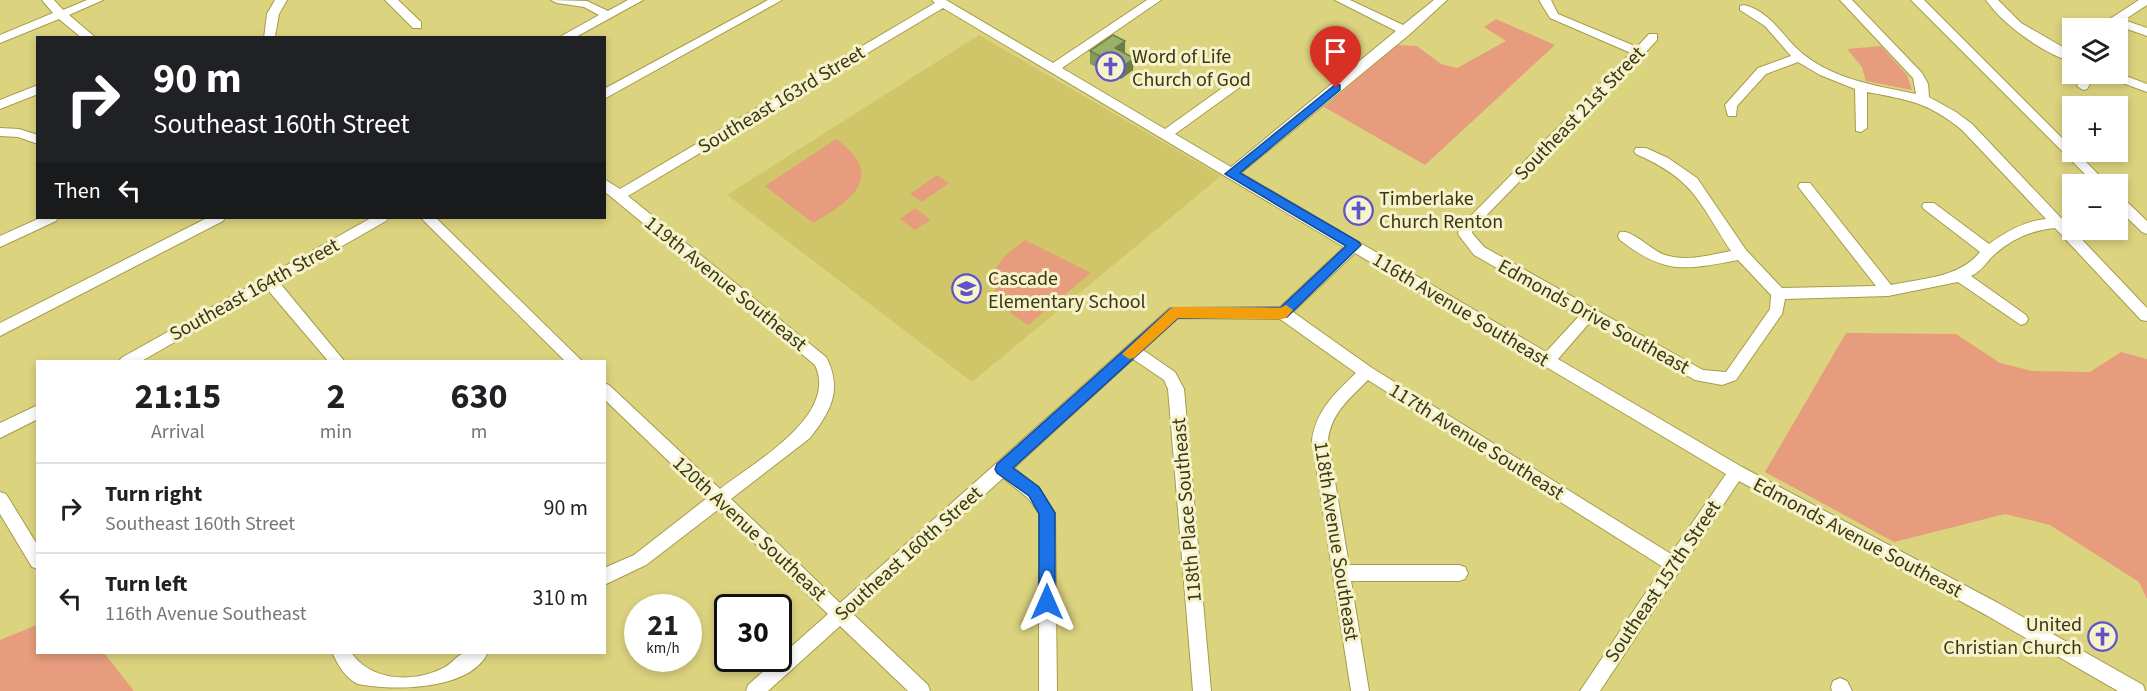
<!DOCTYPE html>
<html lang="en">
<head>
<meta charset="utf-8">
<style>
	:root { --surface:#fff; --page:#f6f6f6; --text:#202124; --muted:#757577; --line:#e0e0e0 }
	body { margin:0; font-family:"Source Sans 3",sans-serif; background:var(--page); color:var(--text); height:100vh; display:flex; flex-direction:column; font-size:22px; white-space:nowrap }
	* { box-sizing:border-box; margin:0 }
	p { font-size:20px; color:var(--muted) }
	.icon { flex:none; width:33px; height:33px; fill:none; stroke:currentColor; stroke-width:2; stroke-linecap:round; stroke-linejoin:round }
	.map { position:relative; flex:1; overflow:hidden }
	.details { position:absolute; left:36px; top:360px; width:570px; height:294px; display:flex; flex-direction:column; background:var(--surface); border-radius:0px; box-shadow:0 3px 9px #0003 }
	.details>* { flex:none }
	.hud { position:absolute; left:36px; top:36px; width:570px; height:183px; border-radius:0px; box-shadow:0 3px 9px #0003; background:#202124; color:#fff; overflow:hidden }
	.buttons { position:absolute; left:2062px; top:18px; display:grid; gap:12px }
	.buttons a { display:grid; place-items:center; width:66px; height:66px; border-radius:0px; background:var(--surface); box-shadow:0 3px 9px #0003; font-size:30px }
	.speed { position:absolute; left:624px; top:594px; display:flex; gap:12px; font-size:30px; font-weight:700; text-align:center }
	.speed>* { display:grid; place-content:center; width:78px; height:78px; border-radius:50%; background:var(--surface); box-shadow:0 3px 9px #0003; line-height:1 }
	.speed small { font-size:15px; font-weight:400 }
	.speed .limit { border:3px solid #111; border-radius:9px; background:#fff; color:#111 }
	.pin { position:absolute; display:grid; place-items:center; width:51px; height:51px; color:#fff; margin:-62px -26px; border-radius:50% 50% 50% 0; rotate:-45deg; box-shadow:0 0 6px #0007 }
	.pin .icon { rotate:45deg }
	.me { position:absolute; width:66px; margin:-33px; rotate:0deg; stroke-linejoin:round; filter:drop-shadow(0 0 4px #0008) }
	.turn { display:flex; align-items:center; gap:21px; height:126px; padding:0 18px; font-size:27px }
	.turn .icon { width:78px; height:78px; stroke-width:2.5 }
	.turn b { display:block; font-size:42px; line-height:51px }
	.then { display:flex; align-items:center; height:57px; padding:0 18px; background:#0003; gap:12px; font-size:22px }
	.eta { display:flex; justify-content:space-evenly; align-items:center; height:102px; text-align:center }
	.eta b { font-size:36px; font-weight:700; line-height:42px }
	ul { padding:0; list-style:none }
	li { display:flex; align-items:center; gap:18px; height:90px; padding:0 18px; border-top:2px solid var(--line) }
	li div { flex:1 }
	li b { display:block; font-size:22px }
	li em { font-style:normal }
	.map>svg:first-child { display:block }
	.built { fill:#d0c669 }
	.green { fill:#e69c7d }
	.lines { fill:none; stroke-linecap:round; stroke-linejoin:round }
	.minor-casing { stroke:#a69c49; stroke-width:2 }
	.minor { fill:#fff; fill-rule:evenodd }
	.wall { fill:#859958 }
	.shaded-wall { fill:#6c7d47 }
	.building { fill:#9bb266; stroke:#6c7d47; stroke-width:1.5 }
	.route { fill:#1a73e8; stroke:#114b97; stroke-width:1.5 }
	.slow { fill:#f59e0b }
	.labels { text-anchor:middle; stroke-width:6; stroke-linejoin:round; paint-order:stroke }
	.poi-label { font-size:20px; fill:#3b3714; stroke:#f6f2ca; text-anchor:start }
	.street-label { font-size:20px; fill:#3b3714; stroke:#f6f2ca }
</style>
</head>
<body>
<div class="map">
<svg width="2147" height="691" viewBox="0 0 2147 691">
	<rect width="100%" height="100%" fill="#dcd37f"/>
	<path class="built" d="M979,35L1221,176L972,382L727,195Z"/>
	<path class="green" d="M1496,19L1555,45L1425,165L1324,107L1397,45L1417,46L1441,64L1457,68L1506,41L1484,27Z
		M1881,46L1907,75L1912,90L1866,81L1862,67L1847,49Z
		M836,139C887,175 852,201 813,223L765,186Z
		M937,175L949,183L922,202L910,194Z
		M915,208L931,220L915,230L900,219Z
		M1025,240L1091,273L1028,325C1009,314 983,290 998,265C1004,255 1016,247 1025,240Z
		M1846,333L1956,334L2000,363L2032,371L2090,372L2121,352L2147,359V599L2139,582L2050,525L2005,514L1894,542L1765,472Z
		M37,625L38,652L104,653L134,691H0V640Z"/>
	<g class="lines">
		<defs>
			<path id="minor" d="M42,0H54L63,10L87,0H103L69,15L96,38H82L59,19L0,43V35L53,13Z
				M275,0H287L279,14L275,36L264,38L267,14Z
				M385,0H398L421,22V28H413Z
				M551,0L587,1L608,11L628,0H643L574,38H558L599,15L584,7L557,3Z
				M768,0H782L604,99V89Z
				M932,0H946L1053,63L1147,0H1161L1062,68L1165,129L1239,76H1247V82L1175,134L1231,167L1396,31L1335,0H1350L1403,25L1434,0H1447L1410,34L1241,173L1546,352L1580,315L1474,255L1458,234L1460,227L1631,53L1550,18L1539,0H1551L1558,14L1637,47L1649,34H1657V40L1643,55L1473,229L1472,233L1484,247L1703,370L1726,372L1770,309L1771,295L1738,260C1685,270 1665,275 1620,240L1618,236L1620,232C1632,229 1652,251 1665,255C1686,262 1710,255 1731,251C1698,201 1695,180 1636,154L1634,151L1636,148H1646L1668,158L1697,178L1746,250L1782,288L1876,286L1800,189L1798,186L1800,183H1810L1891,285C1923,278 1959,278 1980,252L1924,209L1922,206L1924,203H1934L1989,244C2007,231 2025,221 2046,219L1962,130C1928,102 1909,100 1867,92V128L1861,132L1856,131L1855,89L1820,75L1798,62L1766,74L1737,106L1736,116H1728L1725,105L1758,68L1791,56L1765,26L1740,10V6L1744,5C1772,12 1783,38 1803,54C1835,80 1878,86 1916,94L1913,78L1840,0H1852L1922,73L1928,84L1929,97L1956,112L1972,124L2061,218L2073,217V227H2070L2147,308V321L2141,320L2055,228C2032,230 2012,239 1995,254C1986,262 1982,271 1971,276L2026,315L2028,319L2026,323L2021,325L1958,282L1888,296L1785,299L1782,314L1736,380L1722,385L1695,380L1591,321L1558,359L1742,467L1998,603L2143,685L2145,691H2118L1986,615L1739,481L1600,691H1580L1663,567L1368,380C1350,398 1331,413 1328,440L1349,565H1459L1465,567L1468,573L1465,579L1459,581H1351L1369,691H1351L1312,440C1316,410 1336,392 1356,373L1280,319L1178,318L1143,350L1175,372L1184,389L1211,691H1193L1168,389L1164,380L1133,359L1014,468L1039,488L1055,513L1057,691H1039V513L1028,498L1003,478L853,614L928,685L930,691H908L840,626L768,691H746L748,685L828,614L719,509L646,565L604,585V568L634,555L707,498L604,399V383L609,385L720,489C753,463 839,416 815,365L604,191V179L620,189L935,3ZM943,8L1344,247L1280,307L1170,308L840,603L731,499L810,438C831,411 843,389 826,357L628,196ZM1355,253L1726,474L1671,554L1372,368L1293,312Z
				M1911,0H1924L2108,184H2095Z
				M1986,0H1998L2021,23L2073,53V62C2044,54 2003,25 1986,0Z
				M2139,0H2147V5L2124,20L2147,28V36L2116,25L2109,28H2096Z
				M2118,73L2147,84V92L2106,77L2104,74Z
				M2084,74H2096L2087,89L2083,90L2077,86Z
				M38,85V94L0,109V100Z
				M0,128L19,129L38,135V144L18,137L0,136Z
				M2118,196L2123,198L2147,221V234L2142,232L2118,209Z
				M40,218H58L56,221L0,247V236Z
				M207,218H225L223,221L0,336V323Z
				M371,218H388L386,221L279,282L345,362H329L267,289L140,362H119L121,358Z
				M421,218H436L583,362H566Z
				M38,405V419L0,438V423Z
				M0,492L6,494L38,546V569L32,567L0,514Z
				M332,652H351C370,681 412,683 441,669C450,666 456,656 464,653C470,650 481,652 488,652C471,691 392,691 358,684C345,678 338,665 332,652Z
				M1840,678L1847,681L1852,691H1832L1831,687L1833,681Z"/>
		</defs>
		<use href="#minor" class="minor-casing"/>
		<use href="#minor" class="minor"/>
	</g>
	<path class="wall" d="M1125,41V53L1133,70L1121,79L1090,64V51Z"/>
	<path class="shaded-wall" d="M1125,41V53L1115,48Z
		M1134,58L1133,70L1121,79L1122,67Z"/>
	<path class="building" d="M1113,35L1125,41L1115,48L1134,58L1122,67L1090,51Z"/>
	<path class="route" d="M1336,84L1340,85V90L1240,173L1359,242L1361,245L1287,317L1178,318L1013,468L1039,487L1055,513V602L1053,607L1047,609L1042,607L1039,602V514L1029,496L997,473L995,469L997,464L1170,309L1280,308L1346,246L1225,174Z"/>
	<path class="slow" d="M1286,305L1293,310L1287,317L1283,319L1178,318L1134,358L1129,359L1122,354L1170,309L1175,307L1280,308Z"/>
	<defs>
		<symbol id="church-ring" viewBox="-11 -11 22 22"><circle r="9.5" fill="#f6f2ca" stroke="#5f53cb" stroke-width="1.5"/><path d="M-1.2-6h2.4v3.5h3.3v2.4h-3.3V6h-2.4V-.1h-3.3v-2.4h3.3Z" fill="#5f53cb"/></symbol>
		<symbol id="school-ring" viewBox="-11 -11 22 22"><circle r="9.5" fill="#f6f2ca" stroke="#5f53cb" stroke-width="1.5"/><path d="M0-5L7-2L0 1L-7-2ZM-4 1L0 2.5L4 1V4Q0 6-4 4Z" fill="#5f53cb"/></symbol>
	</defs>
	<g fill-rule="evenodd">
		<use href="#church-ring" x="1094" y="50" width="33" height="33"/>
		<use href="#church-ring" x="1342" y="194" width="33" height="33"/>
		<use href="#school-ring" x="950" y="272" width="33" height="33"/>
		<use href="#church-ring" x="2086" y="620" width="33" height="33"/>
	</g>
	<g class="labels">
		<g class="poi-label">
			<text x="1132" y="63">Word of Life<tspan x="1132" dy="23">Church of God</tspan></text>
			<text x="1379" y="205">Timberlake<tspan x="1379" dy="23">Church Renton</tspan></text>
			<text x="988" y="285">Cascade<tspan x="988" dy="23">Elementary School</tspan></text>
			<text x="2082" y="631" text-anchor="end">United<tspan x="2082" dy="23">Christian Church</tspan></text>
		</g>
		<g class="street-label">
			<text transform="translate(781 99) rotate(-31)" y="7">Southeast 163rd Street</text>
			<text transform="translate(1579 113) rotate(-46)" y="7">Southeast 21st Street</text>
			<text transform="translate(726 283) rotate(39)" y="7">119th Avenue Southeast</text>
			<text transform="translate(254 289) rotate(-29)" y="7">Southeast 164th Street</text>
			<text transform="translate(1461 309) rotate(31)" y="7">116th Avenue Southeast</text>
			<text transform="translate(1594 316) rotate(29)" y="7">Edmonds Drive Southeast</text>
			<text transform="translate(1477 441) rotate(32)" y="7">117th Avenue Southeast</text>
			<text transform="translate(1186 510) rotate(-95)" y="7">118th Place Southeast</text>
			<text transform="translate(750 528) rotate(43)" y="7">120th Avenue Southeast</text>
			<text transform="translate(1858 537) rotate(28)" y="7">Edmonds Avenue Southeast</text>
			<text transform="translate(1337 541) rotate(81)" y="7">118th Avenue Southeast</text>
			<text transform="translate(908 553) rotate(-42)" y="7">Southeast 160th Street</text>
			<text transform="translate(1662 581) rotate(-56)" y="7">Southeast 157th Street</text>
		</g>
	</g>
</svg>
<div class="buttons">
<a><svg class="icon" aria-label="layers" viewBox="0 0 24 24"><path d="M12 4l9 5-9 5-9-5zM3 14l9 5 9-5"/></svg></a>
<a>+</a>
<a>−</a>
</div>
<div class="speed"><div>21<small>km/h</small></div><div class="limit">30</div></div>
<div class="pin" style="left:1336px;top:88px;background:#d93025"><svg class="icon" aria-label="arrive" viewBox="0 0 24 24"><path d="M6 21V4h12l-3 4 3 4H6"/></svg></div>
<svg class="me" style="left:1047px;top:602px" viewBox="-20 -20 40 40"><path d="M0-17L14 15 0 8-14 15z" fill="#1a73e8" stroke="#fff" stroke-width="4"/></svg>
<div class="hud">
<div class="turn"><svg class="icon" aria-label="right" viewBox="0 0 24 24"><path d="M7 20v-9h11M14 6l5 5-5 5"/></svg><div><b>90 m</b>Southeast 160th Street</div></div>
<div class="then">Then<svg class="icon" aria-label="left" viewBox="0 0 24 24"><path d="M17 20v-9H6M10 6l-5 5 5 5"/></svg></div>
</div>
<section class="details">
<div class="eta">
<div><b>21:15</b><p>Arrival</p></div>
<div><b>2</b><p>min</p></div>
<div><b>630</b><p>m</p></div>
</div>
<ul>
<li><svg class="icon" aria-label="right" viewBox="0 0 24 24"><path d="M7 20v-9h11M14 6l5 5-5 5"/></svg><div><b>Turn right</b><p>Southeast 160th Street</p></div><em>90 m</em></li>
<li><svg class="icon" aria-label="left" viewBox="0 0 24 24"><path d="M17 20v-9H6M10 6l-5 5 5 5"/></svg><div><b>Turn left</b><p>116th Avenue Southeast</p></div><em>310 m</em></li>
</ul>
</section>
</div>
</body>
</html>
